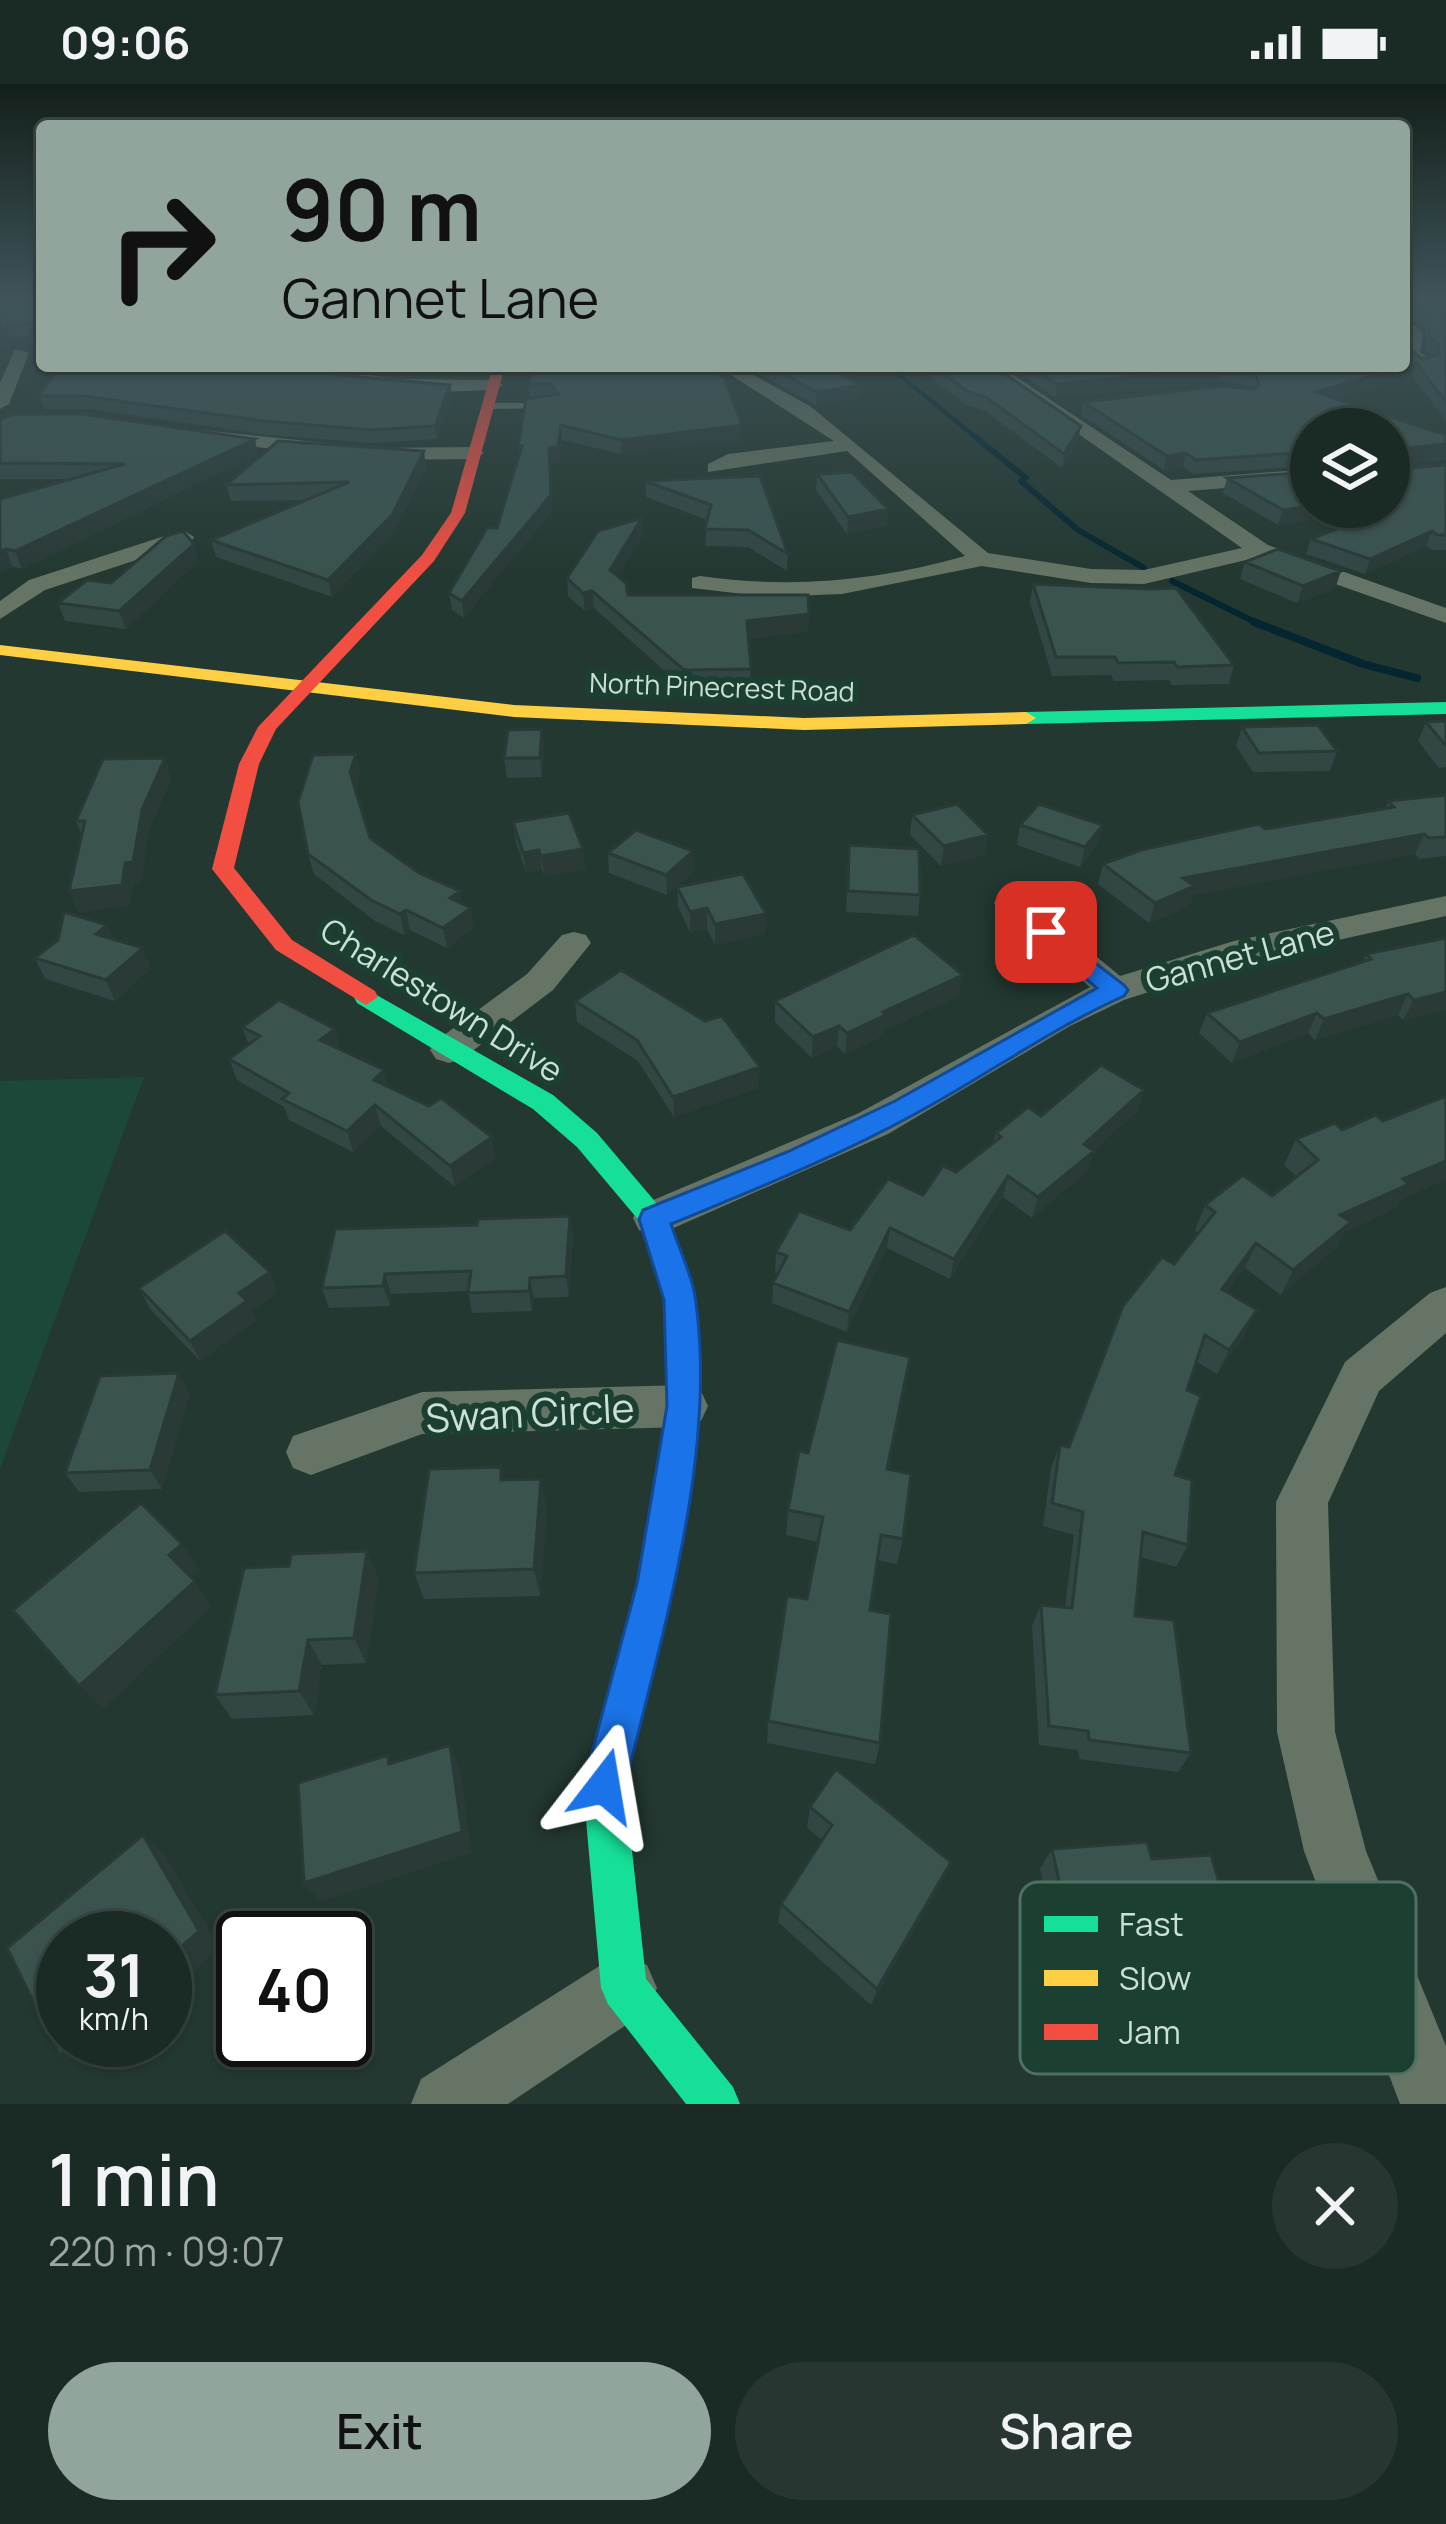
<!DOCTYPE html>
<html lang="en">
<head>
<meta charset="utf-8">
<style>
	:root { --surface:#1a2a24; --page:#273631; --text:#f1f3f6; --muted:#9fa7a6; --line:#384641; --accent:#91a59d }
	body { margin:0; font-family:Manrope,sans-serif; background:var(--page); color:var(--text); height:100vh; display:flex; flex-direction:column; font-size:45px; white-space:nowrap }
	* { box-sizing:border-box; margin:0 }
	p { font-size:39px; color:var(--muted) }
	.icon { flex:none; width:66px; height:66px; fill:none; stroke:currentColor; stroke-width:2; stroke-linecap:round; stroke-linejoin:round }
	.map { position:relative; height:2020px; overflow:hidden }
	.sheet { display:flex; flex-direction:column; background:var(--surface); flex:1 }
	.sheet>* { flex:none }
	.hud { position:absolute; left:36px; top:36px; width:1374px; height:252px; border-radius:12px; box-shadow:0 3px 9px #0004,0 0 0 3px var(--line); background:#91a59d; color:#111; overflow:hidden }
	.controls { position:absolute; left:1290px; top:324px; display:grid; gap:24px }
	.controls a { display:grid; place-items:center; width:120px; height:120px; border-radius:50%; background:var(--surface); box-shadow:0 3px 9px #0004,0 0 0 3px var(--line); font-size:60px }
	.speed { position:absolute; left:36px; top:1827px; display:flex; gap:24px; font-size:60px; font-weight:700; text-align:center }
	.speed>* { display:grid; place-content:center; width:156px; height:156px; border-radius:50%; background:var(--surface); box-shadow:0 3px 9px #0004,0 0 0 3px var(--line); line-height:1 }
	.speed small { font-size:30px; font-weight:400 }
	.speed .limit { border:6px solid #111; border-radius:18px; background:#fff; color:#111 }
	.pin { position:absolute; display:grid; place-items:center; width:102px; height:102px; color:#fff; margin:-51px; border-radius:24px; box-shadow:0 6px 18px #0006 }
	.me { position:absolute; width:132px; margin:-66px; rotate:14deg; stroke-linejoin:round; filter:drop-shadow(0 0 9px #0008) }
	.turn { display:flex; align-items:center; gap:42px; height:252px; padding:0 48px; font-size:54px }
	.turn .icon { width:156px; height:156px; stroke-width:2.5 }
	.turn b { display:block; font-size:84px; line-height:102px }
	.round { display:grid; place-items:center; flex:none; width:126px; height:126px; border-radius:63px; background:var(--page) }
	.head { display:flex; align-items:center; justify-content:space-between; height:204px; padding:0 48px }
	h1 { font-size:72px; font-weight:600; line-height:90px }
	.action { display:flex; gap:24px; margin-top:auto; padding:24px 48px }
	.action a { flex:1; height:138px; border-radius:72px; background:var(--accent); color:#111; font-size:48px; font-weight:600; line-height:138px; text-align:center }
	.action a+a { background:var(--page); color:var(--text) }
	.status { display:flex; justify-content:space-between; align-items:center; height:84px; padding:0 60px; background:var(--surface); direction:ltr }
	.status svg { height:33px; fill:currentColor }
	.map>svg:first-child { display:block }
	.built { fill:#1b4838 }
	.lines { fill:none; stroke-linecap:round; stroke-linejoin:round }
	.stream-far2 { stroke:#032630; stroke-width:4.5 }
	.stream-far1 { stroke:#032630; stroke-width:6 }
	.stream { stroke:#032630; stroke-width:8 }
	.lane { fill:#657464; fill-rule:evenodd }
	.street { fill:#657464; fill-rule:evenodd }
	.fast { fill:#16e098; fill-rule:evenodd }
	.slow { fill:#ffcf43; fill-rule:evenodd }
	.jam { fill:#f24e42; fill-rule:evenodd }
	.wall { fill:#324744 }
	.shaded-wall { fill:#293a37 }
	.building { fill:#3a534f; stroke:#293a37; stroke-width:3 }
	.route { fill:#1a73e8; stroke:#114b97; stroke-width:3 }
	.labels { text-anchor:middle; stroke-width:12; stroke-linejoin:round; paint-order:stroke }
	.far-street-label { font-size:27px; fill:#cce0d7; stroke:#1b4032 }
	.street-label { font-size:33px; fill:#cce0d7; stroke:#1b4032 }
	.near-street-label { font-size:39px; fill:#cce0d7; stroke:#1b4032 }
	.key { fill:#1b4032; stroke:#507064; stroke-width:3 }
	.key-label { font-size:33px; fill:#cce0d7 }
</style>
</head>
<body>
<div class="status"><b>09:06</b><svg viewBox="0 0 49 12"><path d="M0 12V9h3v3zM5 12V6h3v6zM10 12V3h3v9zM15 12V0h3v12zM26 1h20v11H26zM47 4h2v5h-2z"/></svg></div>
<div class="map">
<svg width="1446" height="2020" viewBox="0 0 1446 2020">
	<rect width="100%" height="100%" fill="#233830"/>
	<path class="built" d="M144,993L0,1385V997Z"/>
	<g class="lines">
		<path class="stream-far2" d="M888,282L978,355"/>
		<path class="stream-far1" d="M974,352L1026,394L1021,397L1078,446L1144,484
			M1172,497L1261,541"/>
		<path class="stream" d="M1254,538L1363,580L1417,594"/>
		<path class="lane" d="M552,319L555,324L488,325L483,322L488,319Z"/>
		<path class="street" d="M1404,234L1423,249L1420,268L1430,275V283H1418L1404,272Z
			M15,265L29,269L9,320L0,325V299Z
			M298,282L399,295L494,296L503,301L494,306C440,308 343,313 298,282Z
			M717,282H737L810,322L988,469L1091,485L1144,486L1242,464L981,282H1000L1171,396L1311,385V397L1188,407L1268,461L1446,524V539L1259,473L1144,500L1091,499L982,482L842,510L769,513L692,504V494L700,492C789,505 878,497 965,472L847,367L708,388V380L728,370L834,357Z
			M202,346L373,364L474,363L484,369L474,375L373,376L195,356L192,352Z
			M183,446L194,453L191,458L45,506L0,535V517L29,496Z
			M1011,809L1023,812L1120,892L1234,857L1446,812V832L1244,877L1124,916L1070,942L888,1050L669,1146L654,1151L639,1146L633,1134L639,1122L859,1029L1090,903L999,826L994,819L999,812Z
			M574,848L586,851L591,859L553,906L462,975L449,979L436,975L430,966L436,957L527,890L562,851Z
			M1446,1203V1249L1379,1307L1328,1419L1335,1648L1366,1767L1446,1962V2020H1400L1304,1767L1277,1648L1276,1418L1345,1278L1430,1209Z
			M684,1301L701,1307L708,1322L701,1337L684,1343L422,1350L311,1391L293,1384L286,1368L293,1352L422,1308Z
			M624,1871L647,1881L657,1904L647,1927L508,2020H411L421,1995L601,1881Z"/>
		<path class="fast" d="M1446,618V630L1026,640L1016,634L1026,628Z
			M366,905L553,1011L597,1049L669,1134L696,1216L701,1322L674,1500L625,1702L646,1895L733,2003L740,2020H686L608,1920L601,1904L583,1702L636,1500L667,1322L664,1216L641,1139L577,1063L533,1025L357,919L354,913Z"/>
		<path class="slow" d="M0,561L514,621L804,634L1026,628L1036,634L1026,640L804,646L514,633L0,571Z"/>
		<path class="jam" d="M493,282H505L465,429L434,477L276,645L259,680L234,784L292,856L375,907L378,913L366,921L276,866L212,785L239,680L258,643L422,471L451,429Z"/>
	</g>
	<path class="wall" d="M0,210H42V251L11,253L0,268Z
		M1404,210H1446V337L1412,292L1336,314L1446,351V375L1390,380L1394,385L1446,381V466H1432L1426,462L1365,490L1306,470L1311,455L1389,424L1278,441L1223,409L1227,394L1389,423L1311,345V382L1193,390L1183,383L1164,386L1081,331L1083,318L1253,305L1252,302L1219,297L1055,313L1008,282H1404L1433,272L1425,266L1426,245L1404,230Z
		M333,282H459L456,291L399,290Z
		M532,282L742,356L621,370L562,356L559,378L550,379L552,427L464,534L452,526L449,509L497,444L519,373L518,362L530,314L529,300Z
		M756,282H898L846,293L860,301V314L816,321L762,291Z
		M916,282H993L1081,342L1078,355L1062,384L984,326L966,321Z
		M337,291L452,313L437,355L373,359L268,351L88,325H44L39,312Z
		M0,335L258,370L22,485L12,482L0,489V415L70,395H0Z
		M426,383L395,448L332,513L216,473L211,456L308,416L231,417L226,401Z
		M817,390L887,441L847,450L816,406Z
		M760,392L788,470L787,487L748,463L705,462L707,436L646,413L645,397Z
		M643,451L618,492L628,511L809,530L808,547L749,555L751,603L684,604L594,524L585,527L568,512L567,494Z
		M199,477L126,545L65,537L58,519L111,499Z
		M1245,478L1335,505L1297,519L1240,495Z
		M1033,500L1234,581L1229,600L1172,601L1169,596L1114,597L1111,591L1052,592L1030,518Z
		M1446,637V683L1439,684L1418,657L1426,638Z
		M1242,643L1337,667L1330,687L1253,688L1236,662Z
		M542,645L544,665L542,693L507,694L504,674Z
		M356,670L360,689L356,705L370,754L462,820L474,844L447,864L410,846L404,851L375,837L314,790L308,770Z
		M172,694L149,746L141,798L133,799L130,821L78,828L69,807L82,752L76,737Z
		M1446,711V772L1419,775L1415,770L1193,811L1189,823L1149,839L1098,800L1103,780L1265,745L1385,725L1388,717Z
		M912,731L985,771L941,782L910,751Z
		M513,738L583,765L585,785L544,792L542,786L526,789L516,758Z
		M1020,741H1103L1098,760L1080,783L1017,761Z
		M849,761L920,811L918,832L846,828Z
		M693,767L694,788L667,811L609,789L608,769Z
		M677,803L766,830L765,850L715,861L707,845L690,848L678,823Z
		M107,841L113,855L151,885L115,917L45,895L35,874Z
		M1446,854V926L1403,936L1398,931L1315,956L1308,949L1232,979L1199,949L1207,929L1363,878L1366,870Z
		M959,912L885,946L884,952L845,970L837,962L812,974L775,938V917Z
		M575,917L759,1004L674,1033L638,977L577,938Z
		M242,943L341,966L388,1002L496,1074L455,1103L381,1042L353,1068L289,1036L284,1023L237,996L229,975L249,961Z
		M1144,1006L1138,1027L1093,1067L1087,1088L1032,1134L1003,1113L950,1195L887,1164L847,1248L772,1219L773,1199L778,1190L775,1189L776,1168L850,1146L923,1111L956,1088L993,1059L996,1049L1041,1032Z
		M1296,1055L1400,1116L1394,1125L1345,1148L1337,1163L1281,1211L1245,1184L1227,1208L1245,1250L1217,1290L1197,1278L1187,1306L1175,1391L1188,1461L1176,1483L1140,1473L1135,1532L1191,1669L1178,1688L1079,1675L1078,1666L1039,1661L1032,1542L1041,1521L1065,1523L1074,1451L1043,1442L1051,1384L1060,1361L1069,1363L1174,1180L1198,1149L1195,1146L1205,1121L1272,1112L1297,1093L1284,1081Z
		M570,1132L573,1152L569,1213L534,1214L532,1227L472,1229L468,1207L391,1210L390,1222L329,1224L322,1204L477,1141Z
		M139,1204L278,1208L251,1227L256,1237L200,1277L150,1225Z
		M190,1309L162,1405L79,1408L65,1389Z
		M887,1385L903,1455L897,1480L877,1476L870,1526L880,1659L875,1680L767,1659L768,1637L807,1515L818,1458L786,1451L788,1426Z
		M547,1423L540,1512L424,1515L414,1489Z
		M379,1494L366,1579L322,1581L314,1631L232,1635L215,1611Z
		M810,1723L951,1778L942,1798L871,1921L778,1838L781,1820L822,1756L807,1744Z
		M1052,1765L1239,1865L1219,1881L1151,1887L1155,1903L1138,1918L1070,1924L1040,1785Z"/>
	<path class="shaded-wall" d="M7,241L11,253L0,268V250Z
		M1416,279L1412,292L1313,321L1316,308Z
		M837,282H898L828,296L829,284Z
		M1222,284L1219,297L1055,313L1057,300Z
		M450,301L452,313L437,355L435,342Z
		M860,301V314L816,321V308Z
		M561,341L562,356L559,378L550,379L552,427L464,534L462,517Z
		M742,341V356L621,370V356Z
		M1081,342L1078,355L1062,384L1064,370Z
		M255,355L258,370L22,485L15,467Z
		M1446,360V374L1389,380L1390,366Z
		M424,367L426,383L395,448L332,513L328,496Z
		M1186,369L1183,383L1164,386L1167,372Z
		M1389,410H1394L1389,424L1278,441L1283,426L1311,422L1389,423Z
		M888,425L887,441L847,450L848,433Z
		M642,434L643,451L611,503L610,486Z
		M1432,447L1426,462L1365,490L1370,475Z
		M194,460L199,477L126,545L119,527Z
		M6,465L12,482L0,489V468Z
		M1341,487L1335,505L1297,519L1303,502Z
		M592,507L594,524L585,527L583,509Z
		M809,530L808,547L747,555V537Z
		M542,645L544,665L542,693L540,674Z
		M356,670L360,689L355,708L350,688Z
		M165,674L172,694L149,746L141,798L133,799L130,821L78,828L69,807L125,779L142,726Z
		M1103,741L1098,760L1080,783L1085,763Z
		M1424,750L1415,770L1193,811L1189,823L1149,839L1155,819L1183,794Z
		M988,751L985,771L941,782L944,762Z
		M583,765L585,785L544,792L541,772Z
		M539,766L542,786L526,789L523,769Z
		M693,767L694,788L667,811L666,791Z
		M460,807L463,827L450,814Z
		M471,824L474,844L447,864L443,844Z
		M707,824V845L690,848V828Z
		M406,826L410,846L404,851L400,830Z
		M766,830L765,850L715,861V840Z
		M107,841L116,861L96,850Z
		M143,864L151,885L115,917L106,896Z
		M963,891L959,912L885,946L884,952L845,970L847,949L883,928Z
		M1446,908V926L1403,936L1414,916Z
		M1408,910L1398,931L1315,956L1324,935Z
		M1317,929L1308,949L1232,979L1240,958Z
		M839,942L837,962L812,974L813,953Z
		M335,945L341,966L320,956Z
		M760,983L759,1004L674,1033L673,1013Z
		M384,986L389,1007L374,996Z
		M1144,1006L1138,1027L1093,1067L1087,1088L1032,1134L1038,1113L1084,1060Z
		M375,1021L381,1042L353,1068L347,1047Z
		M492,1053L496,1074L455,1103L450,1082Z
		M1446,1077V1096L1400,1116L1394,1125L1345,1148L1337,1163L1281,1211L1293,1186L1340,1131L1403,1095Z
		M1008,1092L1003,1113L950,1195L954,1175Z
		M570,1132L573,1152L569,1213L566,1192Z
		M890,1144L887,1164L847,1248L849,1228Z
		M1256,1159L1245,1184L1211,1230L1222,1205Z
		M270,1188L278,1208L251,1227L256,1237L200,1277L190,1257L239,1209Z
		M385,1190L391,1210L390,1222L383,1202Z
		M530,1194L534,1214L532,1227L529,1207Z
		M1257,1226L1245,1250L1217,1290L1229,1266Z
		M179,1289L190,1309L162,1405L150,1386Z
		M541,1395L547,1423L540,1512L534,1485Z
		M182,1460L200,1487L187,1498L169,1471Z
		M367,1467L379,1494L366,1579L354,1554Z
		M195,1497L212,1523L102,1626L79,1602Z
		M308,1556L322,1581L314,1631L299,1607Z
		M450,1661L460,1683L472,1769L320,1818L304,1799Z
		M143,1751L165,1771L220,1864L165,1914V1877Z
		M951,1778L942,1798L871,1921L877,1905Z
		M77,1956H118L87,1984L60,1971Z"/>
	<path class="building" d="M0,210H42V239L7,241L0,250Z
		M1404,210H1446V318L1416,279L1316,308L1446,351V360L1390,366L1389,381L1394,385L1446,381V451H1437L1432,447L1370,475L1311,455L1397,422L1394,410H1389V345H1311V368L1196,376L1186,369L1167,372L1083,318L1222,302L1254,305L1259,301L1255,289L1222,284L1057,300L1029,282H1404V260L1422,275L1439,270L1437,259L1429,254L1430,234L1407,218L1404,222Z
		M59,282H316L337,291L450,301L435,342L371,346L264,337L83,312H39Z
		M532,282H703L724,293L742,341L621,356L561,341L558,363L549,364L551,411L462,517L449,509L487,444H497L522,362H518L526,315L558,310L551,300H529Z
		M770,282H837L829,284L860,301L816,308Z
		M934,282H993L1081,342L1064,370L986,313L968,308Z
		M14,330H82L255,355L15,467L6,465L0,468V415L125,380L0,379V335Z
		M278,357L424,367L392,431L328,496L211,456L349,398L226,401Z
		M852,388L888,425L848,433L817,390Z
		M1311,388V422L1283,426L1227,394Z
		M760,392L788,470L748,446L705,445L711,421L645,397Z
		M642,434L610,486L626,499L628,511H808L809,530L747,537L751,585L684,586L592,507L583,509L567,494L598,447Z
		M183,447L194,460L119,527L58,519L87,496L111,499L166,452Z
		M1278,465L1341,487L1303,502L1245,478Z
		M1033,500L1149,505L1176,504L1234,581L1177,583L1174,578L1118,579L1115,573H1056Z
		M1446,637V662L1426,638Z
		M1318,641L1337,667L1259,669L1242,643Z
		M542,645L540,674H504L508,646Z
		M356,670L350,688L370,754L419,789L460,807L450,814L471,824L443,844L406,826L400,830L371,816L308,770L298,718L313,671Z
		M165,674L142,726L133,778L125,779L122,801L69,807L85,737H76L103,675Z
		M1446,711V753L1429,754L1424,750L1183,794L1195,802L1155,819L1103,780L1141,766L1259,740L1265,745L1394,723L1388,717Z
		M957,720L988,751L944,762L912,731Z
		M1039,720L1103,741L1085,763L1020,741Z
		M569,729L583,765L541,772L539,766L523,769L513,738Z
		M636,746L693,767L666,791L608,769Z
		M849,761L919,765L920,811L848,807Z
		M743,790L766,830L715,840L707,824L690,828L677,803Z
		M64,828L107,841L96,850L143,864L106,896L35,874L58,856Z
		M914,851L963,891L883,928L886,931L847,949L839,942L813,953L775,917Z
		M1446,854V908L1414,916L1408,910L1324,935L1317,929L1240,958L1207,929L1371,875L1366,870Z
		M621,886L705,937L722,932L760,983L673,1013L637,956L575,917Z
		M279,916L335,945L320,956L384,986L374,996L429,1022L441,1014L492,1053L450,1082L375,1021L347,1047L282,1015L289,1009L229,975L260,952L242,943Z
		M1101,981L1144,1006L1084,1060L1094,1067L1038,1113L1008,1092L954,1175L890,1144L849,1228L773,1199L787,1172L776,1168L799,1127L850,1146L888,1095L923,1111L943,1082L956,1088L1001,1053L996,1049L1028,1023L1041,1032Z
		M1446,1012V1077L1403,1095L1409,1100L1340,1131L1351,1138L1293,1186L1256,1159L1222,1205L1257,1226L1229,1266L1205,1251L1187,1306L1201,1312L1175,1391L1192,1396L1188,1461L1143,1448L1135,1532L1174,1536L1191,1669L1089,1656L1088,1647L1049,1642L1041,1521L1072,1524L1083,1428L1052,1419L1060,1361L1069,1363L1123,1222L1162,1173L1174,1180L1215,1128L1205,1121L1243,1091L1272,1112L1318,1076L1296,1055L1335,1039L1342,1046L1376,1031L1383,1037Z
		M570,1132L566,1192L530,1194L529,1207L468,1209L471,1187L385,1190L383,1202L322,1204L335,1145L477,1141L478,1135Z
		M225,1147L270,1188L239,1209L247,1217L190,1257L139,1204Z
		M837,1256L910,1273L887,1385L911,1390L903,1455L881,1451L870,1526L891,1530L880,1659L768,1637L787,1512L807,1515L823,1433L788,1426L799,1367L808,1369Z
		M179,1289L150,1386L65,1389L100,1292Z
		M501,1383V1396L541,1395L534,1485L414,1489L429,1385Z
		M141,1419L182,1460L169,1471L195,1497L79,1602L13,1526Z
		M367,1467L354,1554L308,1556L299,1607L215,1611L244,1484L289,1482L291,1470Z
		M450,1661L462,1748L304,1799L298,1699L388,1671L389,1680Z
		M836,1685L951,1778L877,1905L781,1820L832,1741L810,1723Z
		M143,1751L199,1847L165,1877V1854H63V1956H77L60,1971L7,1864Z
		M1147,1758L1152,1775L1211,1771L1239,1865L1147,1872L1155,1903L1084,1909L1052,1765Z"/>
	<linearGradient id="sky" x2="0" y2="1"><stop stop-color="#131f1a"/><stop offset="0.43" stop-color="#3f5359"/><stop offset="1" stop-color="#3f5359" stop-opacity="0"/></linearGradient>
	<rect width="1446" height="493" fill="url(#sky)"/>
	<path class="route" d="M1046,841L1124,901L1128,906L1124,912C1050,945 986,992 915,1030C837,1073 753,1106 671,1140C679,1165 693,1193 696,1219C717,1373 661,1553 625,1702L619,1717L604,1723L589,1717L583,1702L637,1500L667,1322L664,1216L639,1135L643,1126L787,1068L895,1017L1097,904L1037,854V843Z"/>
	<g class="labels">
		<g class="far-street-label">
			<text transform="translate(722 604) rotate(2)" y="9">North Pinecrest Road</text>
		</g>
		<g class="street-label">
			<text transform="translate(1240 872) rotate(-15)" y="12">Gannet Lane</text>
			<text transform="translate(442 916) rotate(32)" y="12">Charlestown Drive</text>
		</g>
		<g class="near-street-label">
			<text transform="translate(530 1329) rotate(-3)" y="14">Swan Circle</text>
		</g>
	</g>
	<rect x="1020" y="1798" width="396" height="192" rx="18" class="key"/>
	<rect x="1044" y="1832" width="54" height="16" fill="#16e098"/>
	<rect x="1044" y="1886" width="54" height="16" fill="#ffcf43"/>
	<rect x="1044" y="1940" width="54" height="16" fill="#f24e42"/>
	<g class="key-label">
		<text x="1119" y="1852">Fast</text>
		<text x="1119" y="1906">Slow</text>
		<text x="1119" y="1960">Jam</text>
	</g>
</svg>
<div class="controls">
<a><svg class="icon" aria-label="layers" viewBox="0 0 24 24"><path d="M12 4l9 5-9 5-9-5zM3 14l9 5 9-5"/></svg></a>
</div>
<div class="speed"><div>31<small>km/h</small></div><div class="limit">40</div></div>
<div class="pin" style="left:1046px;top:848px;background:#d93025"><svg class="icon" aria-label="arrive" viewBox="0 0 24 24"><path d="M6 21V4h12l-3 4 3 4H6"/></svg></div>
<svg class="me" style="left:604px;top:1702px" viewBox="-20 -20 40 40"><path d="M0-17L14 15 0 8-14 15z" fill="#1a73e8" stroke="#fff" stroke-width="4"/></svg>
<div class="hud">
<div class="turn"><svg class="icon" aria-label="right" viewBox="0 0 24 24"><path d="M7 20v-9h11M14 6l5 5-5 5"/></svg><div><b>90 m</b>Gannet Lane</div></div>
</div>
</div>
<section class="sheet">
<div class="head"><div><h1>1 min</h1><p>220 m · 09:07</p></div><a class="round"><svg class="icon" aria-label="close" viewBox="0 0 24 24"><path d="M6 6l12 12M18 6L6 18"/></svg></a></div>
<div class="action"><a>Exit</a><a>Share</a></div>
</section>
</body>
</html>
